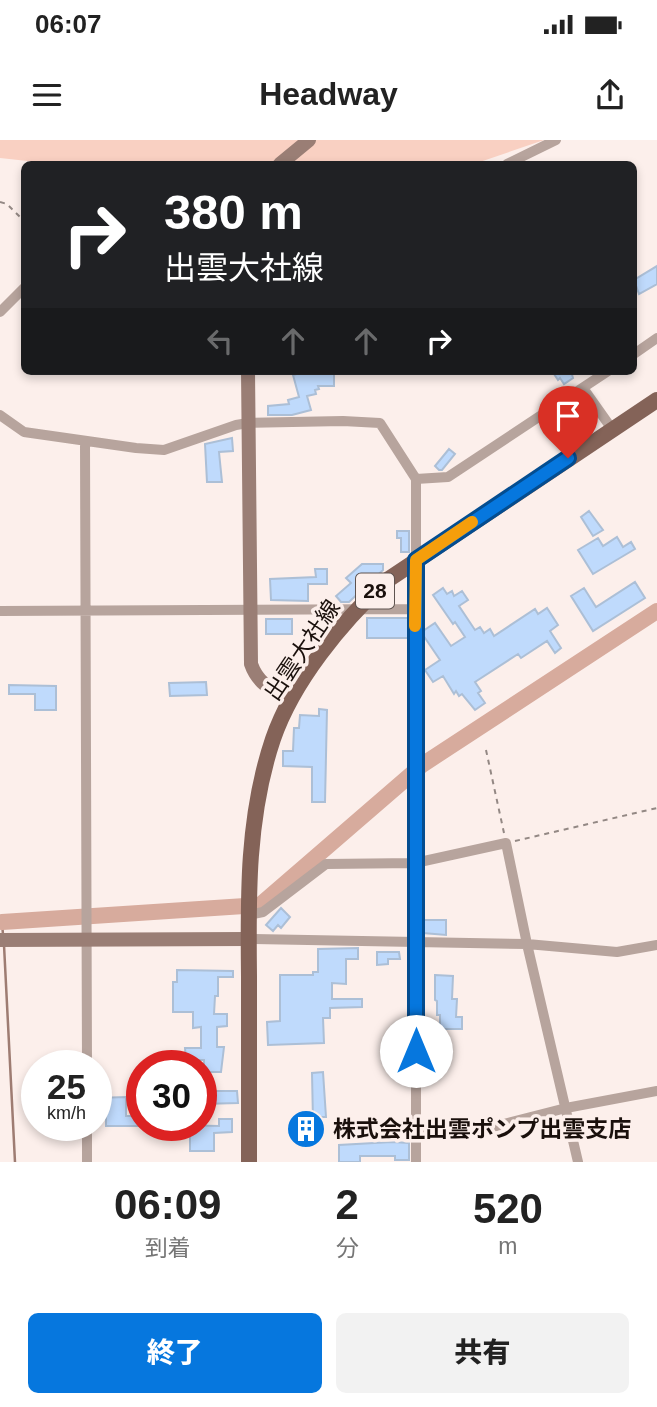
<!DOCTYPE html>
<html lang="ja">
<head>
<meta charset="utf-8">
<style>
	:root { --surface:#fff; --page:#f2f2f2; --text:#222; --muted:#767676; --accent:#0677de }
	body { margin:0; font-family:Helvetica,"Noto Sans JP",sans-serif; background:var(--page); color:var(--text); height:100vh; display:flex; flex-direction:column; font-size:26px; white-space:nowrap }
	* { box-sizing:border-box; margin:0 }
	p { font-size:23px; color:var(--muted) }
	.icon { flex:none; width:38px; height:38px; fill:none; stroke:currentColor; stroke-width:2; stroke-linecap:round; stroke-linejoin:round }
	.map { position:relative; height:1022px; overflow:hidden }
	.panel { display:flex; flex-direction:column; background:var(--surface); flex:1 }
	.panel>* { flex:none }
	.hud { position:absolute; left:21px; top:21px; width:616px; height:214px; border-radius:10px; box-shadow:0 4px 10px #0003; background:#202124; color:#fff; overflow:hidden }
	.speed { position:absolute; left:21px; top:910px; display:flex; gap:14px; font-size:35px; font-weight:700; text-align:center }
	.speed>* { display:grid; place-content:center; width:91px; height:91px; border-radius:50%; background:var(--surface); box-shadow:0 4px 10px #0003; line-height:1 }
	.speed small { font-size:18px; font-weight:400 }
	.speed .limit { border:10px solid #d22; background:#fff; color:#111 }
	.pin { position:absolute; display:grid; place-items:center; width:60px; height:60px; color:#fff; margin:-72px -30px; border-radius:50% 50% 50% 0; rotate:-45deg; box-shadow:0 0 7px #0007 }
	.pin .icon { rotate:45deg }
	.me { position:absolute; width:77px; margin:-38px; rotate:0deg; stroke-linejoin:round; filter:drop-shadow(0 0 5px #0008) }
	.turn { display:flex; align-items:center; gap:24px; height:147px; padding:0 28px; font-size:32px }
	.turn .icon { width:91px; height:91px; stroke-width:2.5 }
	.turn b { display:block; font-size:49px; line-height:60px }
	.lanes { display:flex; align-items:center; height:66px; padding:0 28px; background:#0003; justify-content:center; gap:35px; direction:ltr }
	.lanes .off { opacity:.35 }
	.eta { display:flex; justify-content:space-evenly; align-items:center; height:119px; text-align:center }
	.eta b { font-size:42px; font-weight:800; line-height:49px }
	.cta { display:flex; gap:14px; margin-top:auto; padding:14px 28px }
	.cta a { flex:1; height:80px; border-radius:10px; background:var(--accent); color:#fff; font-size:28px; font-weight:800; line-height:80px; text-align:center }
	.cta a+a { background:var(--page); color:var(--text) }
	.status { display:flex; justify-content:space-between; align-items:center; height:49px; padding:0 35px; background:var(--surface); direction:ltr }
	.status svg { height:19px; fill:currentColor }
	header { display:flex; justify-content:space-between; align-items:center; height:91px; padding:0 28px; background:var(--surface); font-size:32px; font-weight:800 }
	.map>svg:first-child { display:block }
	.green { fill:#f9d0c2 }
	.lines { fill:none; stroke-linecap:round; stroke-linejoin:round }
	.stream { stroke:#9e7c72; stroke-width:2.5 }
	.river { stroke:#d7ab9d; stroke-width:16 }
	.building { fill:#bfdafc; stroke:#acbfd6; stroke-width:2 }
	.path { stroke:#938884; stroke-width:2; stroke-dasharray:5 5; stroke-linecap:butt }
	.street { stroke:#b7a49d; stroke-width:10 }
	.secondary { stroke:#9a7e75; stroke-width:14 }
	.primary { stroke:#846358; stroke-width:16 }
	.route-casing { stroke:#044d90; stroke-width:18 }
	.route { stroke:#0677de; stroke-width:12 }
	.slow { stroke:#f59e0b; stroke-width:12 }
	.labels { text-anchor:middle; stroke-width:7; stroke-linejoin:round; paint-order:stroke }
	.shield { fill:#fcefeb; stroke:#5e534f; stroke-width:2 }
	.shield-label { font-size:21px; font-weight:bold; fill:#1a100c }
	.street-label { font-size:23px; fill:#1a100c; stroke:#fcefeb }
	.poi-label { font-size:23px; font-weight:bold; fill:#1a100c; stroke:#fcefeb; text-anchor:start }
</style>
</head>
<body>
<div class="status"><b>06:07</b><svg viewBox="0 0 49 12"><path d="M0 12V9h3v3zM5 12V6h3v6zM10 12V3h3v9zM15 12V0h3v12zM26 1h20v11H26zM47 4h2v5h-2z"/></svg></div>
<header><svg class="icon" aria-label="menu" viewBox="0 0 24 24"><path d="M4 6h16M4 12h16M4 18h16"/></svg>Headway<svg class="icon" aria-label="share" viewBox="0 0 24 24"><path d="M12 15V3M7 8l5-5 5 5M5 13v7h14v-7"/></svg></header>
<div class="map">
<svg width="657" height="1022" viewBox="0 0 657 1022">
	<rect width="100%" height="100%" fill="#fcefeb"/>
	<path class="green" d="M0,0H544L474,24H55L0,18Z"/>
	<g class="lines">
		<path class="stream" d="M2,782L3,795
			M4,805L15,1022"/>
		<path class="river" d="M2,782L260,765L422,625L657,471"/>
	</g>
	<path class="building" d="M657,126V144L639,154L634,140Z
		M308,231H334V246H318L319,249L315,250L316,254L307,256L311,270L292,275H268V266L289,264L288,260L299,257L293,235Z
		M552,231H571L573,238L564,244L560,238L558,240Z
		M232,298L233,311L219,312L222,342H207L205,304Z
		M449,309L455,314L442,330H439L435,326Z
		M589,371L603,390L593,396L581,377Z
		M397,391H409V412H401V398H397Z
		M617,397L623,407L631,402L635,409L593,434L578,410L598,398L603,406Z
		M362,424H383V430L349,462H341L336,456L351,443L346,438Z
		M315,429H327V444H308V461L271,460L270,439L316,437Z
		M635,442L645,458L593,491L571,456L584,448L596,467Z
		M443,448L447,454L452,451L454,456L462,451L468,460L459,466L475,490L480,487L484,493L490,489L494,496L535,469L538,474L547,468L558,485L550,491L561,508L555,513L547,501L521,518L518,514L475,542L481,551L478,553L485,563L475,570L462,554L459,556L456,551L454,554L443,536L433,542L425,530L440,520L423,495V491L435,483L451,506L465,497L455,482L453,484L433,455Z
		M367,478H409V498H367Z
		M266,479H292V494H266Z
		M206,542L207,555L170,556L169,543Z
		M9,545L56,546V570H35V554H9Z
		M319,569L327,570L325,662H312V627L283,626V611H293L294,588H299L300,575L319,576Z
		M281,768L290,777L281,788L278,785L273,791L266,785Z
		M423,780H446V795L423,793Z
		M358,808V819H346V844L332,843V859H362V867L330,868V878H323L324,903L268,905L267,882L280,881V835H313V832H318V809Z
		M377,812H399L400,819H388V824L377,825Z
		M177,830L233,831V837H218V856H215L214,874H227V886L217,887V907H224L221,932H204V920H186L185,908H201V887L193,888V872H173V842H177Z
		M435,835L453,836L452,859H457L456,877H462V889H440V875H437V861L435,860Z
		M323,932L326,977H320V997H292L291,981H313L312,933Z
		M201,951H237L238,963L201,964Z
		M126,957V976H142V986H106V968H96V958Z
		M219,979H232V992L214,993V1011H190V993H177L176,985L219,986Z
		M392,1002L409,1003V1020H395V1016H360V1022H339V1005Z"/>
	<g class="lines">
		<path class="path" d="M0,62L7,64L24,81
			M486,610L504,693
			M515,701L657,668"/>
		<path class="street" d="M507,24L556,0
			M0,172L24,148
			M634,214L657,198
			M583,248L612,289
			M0,275L24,292L136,308L164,310L236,285L248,283L343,281L380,283L416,339L448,337L608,231
			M85,302L87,926
			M416,339V1022
			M0,471L415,469
			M249,775L263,772L326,724L415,723L506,703L527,804L578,1022
			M249,799L527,804L617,812L657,805
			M87,985V1022
			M417,992L477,991L566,968L657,951"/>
		<path class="secondary" d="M280,24L309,0
			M248,231L251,524C258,544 272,550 290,560
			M0,800L249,799"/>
		<path class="primary" d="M249,1022C249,960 249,898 249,836C248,756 247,676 273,599C293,541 341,483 386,441L657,260"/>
	</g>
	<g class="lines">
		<defs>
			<path id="route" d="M416,911V420L568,318"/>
		</defs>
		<use href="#route" class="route-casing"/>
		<use href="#route" class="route"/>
		<path class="slow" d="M415,486L416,420L472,382"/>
	</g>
	<defs>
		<symbol id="building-disc" viewBox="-11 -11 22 22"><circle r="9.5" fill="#0677de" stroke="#fcefeb"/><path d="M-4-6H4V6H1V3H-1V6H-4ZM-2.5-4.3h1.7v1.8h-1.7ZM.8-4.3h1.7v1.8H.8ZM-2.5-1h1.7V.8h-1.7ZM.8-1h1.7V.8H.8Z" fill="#fff"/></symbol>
	</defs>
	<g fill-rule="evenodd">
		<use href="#building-disc" x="284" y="967" width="44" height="44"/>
	</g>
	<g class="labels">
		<rect class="shield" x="356" y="433.5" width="38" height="35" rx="5"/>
		<g class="shield-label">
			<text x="375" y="458">28</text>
		</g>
		<g class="street-label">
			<text transform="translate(302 510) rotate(-56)" y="8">出雲大社線</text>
		</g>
		<g class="poi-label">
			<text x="333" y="997">株式会社出雲ポンプ出雲支店</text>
		</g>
	</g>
</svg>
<div class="speed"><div>25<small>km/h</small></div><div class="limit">30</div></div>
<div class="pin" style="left:568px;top:318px;background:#d93025"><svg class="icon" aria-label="arrive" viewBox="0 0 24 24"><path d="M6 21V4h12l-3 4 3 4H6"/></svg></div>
<svg class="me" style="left:416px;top:911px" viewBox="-20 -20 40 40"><circle r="19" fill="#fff"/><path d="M0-13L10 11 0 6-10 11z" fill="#0677de"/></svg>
<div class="hud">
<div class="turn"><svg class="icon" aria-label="right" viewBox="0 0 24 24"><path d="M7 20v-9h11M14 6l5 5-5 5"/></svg><div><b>380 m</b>出雲大社線</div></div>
<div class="lanes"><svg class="icon off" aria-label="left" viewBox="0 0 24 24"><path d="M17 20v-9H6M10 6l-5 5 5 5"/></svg><svg class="icon off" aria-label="ahead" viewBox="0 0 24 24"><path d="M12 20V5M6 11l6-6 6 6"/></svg><svg class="icon off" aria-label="ahead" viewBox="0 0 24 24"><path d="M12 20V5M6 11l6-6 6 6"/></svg><svg class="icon" aria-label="right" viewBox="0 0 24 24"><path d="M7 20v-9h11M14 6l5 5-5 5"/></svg></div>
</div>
</div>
<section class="panel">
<div class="eta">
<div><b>06:09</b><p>到着</p></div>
<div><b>2</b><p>分</p></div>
<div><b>520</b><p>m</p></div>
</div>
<div class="cta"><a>終了</a><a>共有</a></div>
</section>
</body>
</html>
